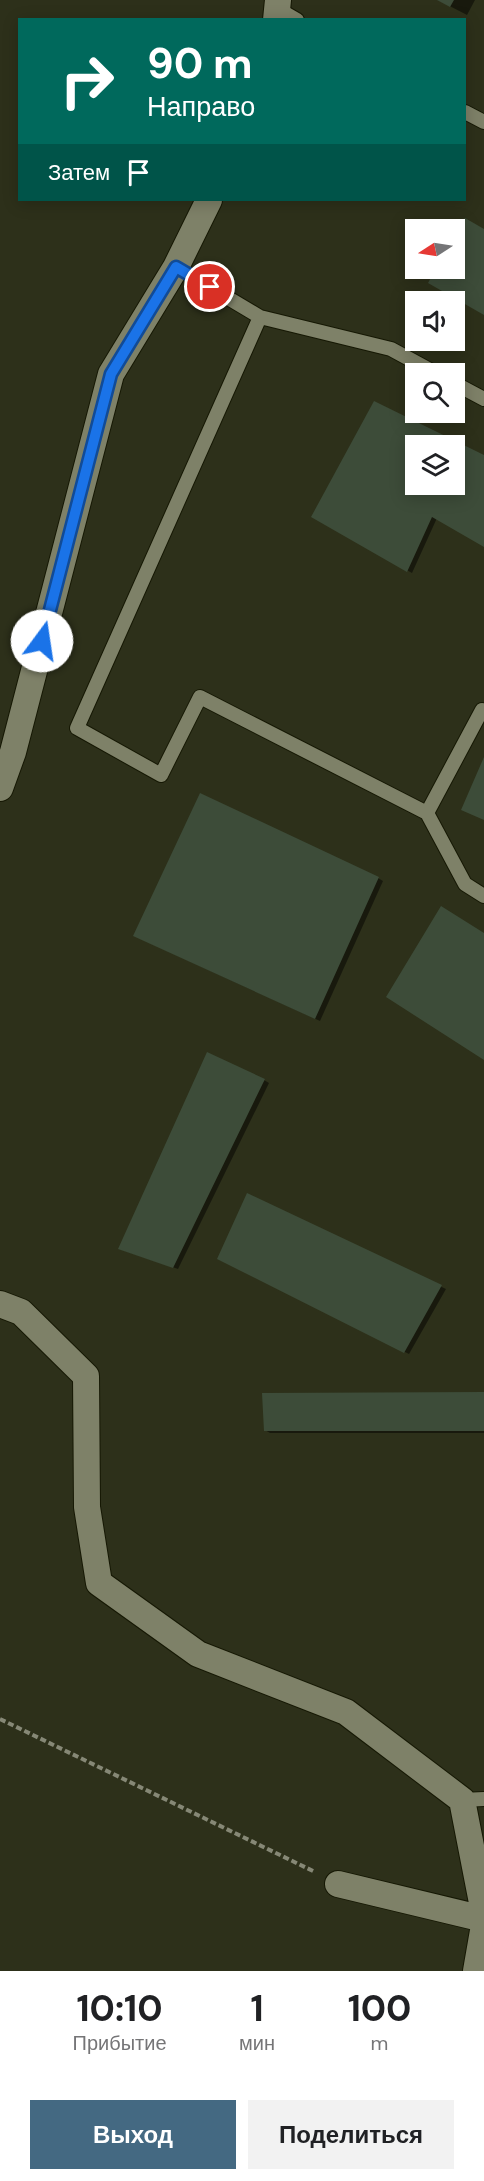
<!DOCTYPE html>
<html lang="ru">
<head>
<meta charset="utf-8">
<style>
	:root { --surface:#fff; --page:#f2f2f2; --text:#202124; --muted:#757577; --accent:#446982 }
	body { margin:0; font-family:"DM Sans",sans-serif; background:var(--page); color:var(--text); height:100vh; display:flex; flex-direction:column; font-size:22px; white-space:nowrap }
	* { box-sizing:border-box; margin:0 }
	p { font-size:20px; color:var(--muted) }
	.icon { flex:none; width:33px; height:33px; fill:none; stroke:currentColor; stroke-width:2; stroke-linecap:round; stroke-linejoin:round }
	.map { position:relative; height:1971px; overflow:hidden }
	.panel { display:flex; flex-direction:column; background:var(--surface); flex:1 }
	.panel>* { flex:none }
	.banner { position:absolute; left:18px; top:18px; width:448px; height:183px; border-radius:0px; box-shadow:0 3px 15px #0003; background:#00695c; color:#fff; overflow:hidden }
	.needle { width:39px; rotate:258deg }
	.fabs { position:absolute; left:405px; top:219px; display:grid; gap:12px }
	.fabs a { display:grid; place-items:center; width:60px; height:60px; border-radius:0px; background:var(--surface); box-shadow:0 3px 15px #0003; font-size:30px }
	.pin { position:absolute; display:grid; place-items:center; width:51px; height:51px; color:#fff; margin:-26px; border:3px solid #fff; border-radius:50%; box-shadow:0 2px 6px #0007 }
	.me { position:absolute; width:66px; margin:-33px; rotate:14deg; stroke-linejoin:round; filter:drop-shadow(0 0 4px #0008) }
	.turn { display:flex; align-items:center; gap:21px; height:126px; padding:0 30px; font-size:27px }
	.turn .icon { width:78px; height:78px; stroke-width:2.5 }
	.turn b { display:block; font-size:42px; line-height:51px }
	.then { display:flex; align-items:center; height:57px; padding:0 30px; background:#0003; gap:12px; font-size:22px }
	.eta { display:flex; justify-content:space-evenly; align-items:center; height:102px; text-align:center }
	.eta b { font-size:36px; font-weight:700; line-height:42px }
	.button { display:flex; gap:12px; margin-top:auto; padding:12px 30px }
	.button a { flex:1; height:69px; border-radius:0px; background:var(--accent); color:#fff; font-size:24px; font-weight:700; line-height:69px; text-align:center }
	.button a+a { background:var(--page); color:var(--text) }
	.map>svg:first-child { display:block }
	.shadow { fill:#0007; fill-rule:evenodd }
	.building { fill:#3d4c39; fill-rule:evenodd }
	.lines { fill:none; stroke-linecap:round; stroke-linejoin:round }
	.service-casing { stroke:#161804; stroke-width:16 }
	.minor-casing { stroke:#161804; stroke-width:28 }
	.path { stroke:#868876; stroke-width:4; stroke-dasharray:6 3; stroke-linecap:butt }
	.service { stroke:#7e8168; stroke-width:14 }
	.minor { stroke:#7e8168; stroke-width:26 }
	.route-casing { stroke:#114b97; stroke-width:15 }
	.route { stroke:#1a73e8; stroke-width:10 }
</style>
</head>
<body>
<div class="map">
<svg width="484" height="1971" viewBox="0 0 484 1971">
	<rect width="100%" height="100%" fill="#2d301a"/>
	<path class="shadow" d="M438,0H475L467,15Z
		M374,402L484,457V545L437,518L412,573L313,517ZM416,446H454V484H416Z
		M378,878L383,881L320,1021L139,938Z
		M264,1080L269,1083L178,1269L125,1251Z
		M247,1195L446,1289L409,1354L223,1261Z
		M484,1393V1433H270L265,1430Z"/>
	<path class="building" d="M437,0H454L450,7Z
		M465,218L484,229V315L428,283L436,268H454V236Z
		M374,401L484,455V547L432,517L407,572L311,517ZM416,446H454V484H416Z
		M484,757V820L461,810Z
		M200,793L379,877L315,1019L133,936Z
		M441,906L484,933V1060L386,997Z
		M207,1052L265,1079L173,1268L118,1249Z
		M247,1193L442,1285L404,1353L217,1259Z
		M484,1392V1431H264L262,1393Z"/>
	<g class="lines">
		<defs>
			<path id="service" d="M278,9L297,20
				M465,112L484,122
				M176,267L260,317L77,728L161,775L200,697L427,813L465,884L484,896
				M260,317L391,349L437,374
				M454,383L484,399
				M427,813L482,710
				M462,1800L484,1799"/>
			<path id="minor" d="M276,20L278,0
				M0,788L13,752L111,374L176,267L209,200
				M0,1304L21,1312L86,1376L87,1507L99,1583L198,1654L346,1712L462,1800L484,1913
				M338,1884L484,1919
				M476,1971L484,1925"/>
		</defs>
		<use href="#service" class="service-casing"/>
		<use href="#minor" class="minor-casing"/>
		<path class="path" d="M0,1719L315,1872"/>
		<use href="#service" class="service"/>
		<use href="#minor" class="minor"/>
	</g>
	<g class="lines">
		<defs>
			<path id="route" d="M42,641L111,374L176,267L210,287"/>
		</defs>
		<use href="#route" class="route-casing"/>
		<use href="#route" class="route"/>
	</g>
</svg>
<div class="fabs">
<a><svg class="needle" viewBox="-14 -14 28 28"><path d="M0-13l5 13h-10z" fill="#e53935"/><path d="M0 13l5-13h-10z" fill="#757577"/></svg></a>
<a><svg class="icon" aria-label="sound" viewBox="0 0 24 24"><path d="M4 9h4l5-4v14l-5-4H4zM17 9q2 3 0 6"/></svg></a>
<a><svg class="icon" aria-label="search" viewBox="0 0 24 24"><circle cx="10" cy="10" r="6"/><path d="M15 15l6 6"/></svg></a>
<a><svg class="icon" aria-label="layers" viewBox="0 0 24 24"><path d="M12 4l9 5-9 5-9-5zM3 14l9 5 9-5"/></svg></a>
</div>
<div class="pin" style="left:210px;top:287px;background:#d93025"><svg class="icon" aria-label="arrive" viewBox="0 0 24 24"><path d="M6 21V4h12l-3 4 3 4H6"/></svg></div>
<svg class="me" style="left:42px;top:641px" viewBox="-20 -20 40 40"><circle r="19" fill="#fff"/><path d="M0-13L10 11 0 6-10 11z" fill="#1a73e8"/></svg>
<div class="banner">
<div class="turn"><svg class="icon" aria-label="right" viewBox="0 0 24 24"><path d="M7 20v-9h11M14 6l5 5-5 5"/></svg><div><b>90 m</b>Направо</div></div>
<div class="then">Затем<svg class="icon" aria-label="arrive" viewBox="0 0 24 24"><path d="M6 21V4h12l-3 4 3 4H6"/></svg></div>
</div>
</div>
<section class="panel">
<div class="eta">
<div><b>10:10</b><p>Прибытие</p></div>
<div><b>1</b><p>мин</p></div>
<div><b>100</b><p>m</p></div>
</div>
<div class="button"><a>Выход</a><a>Поделиться</a></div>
</section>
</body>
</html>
